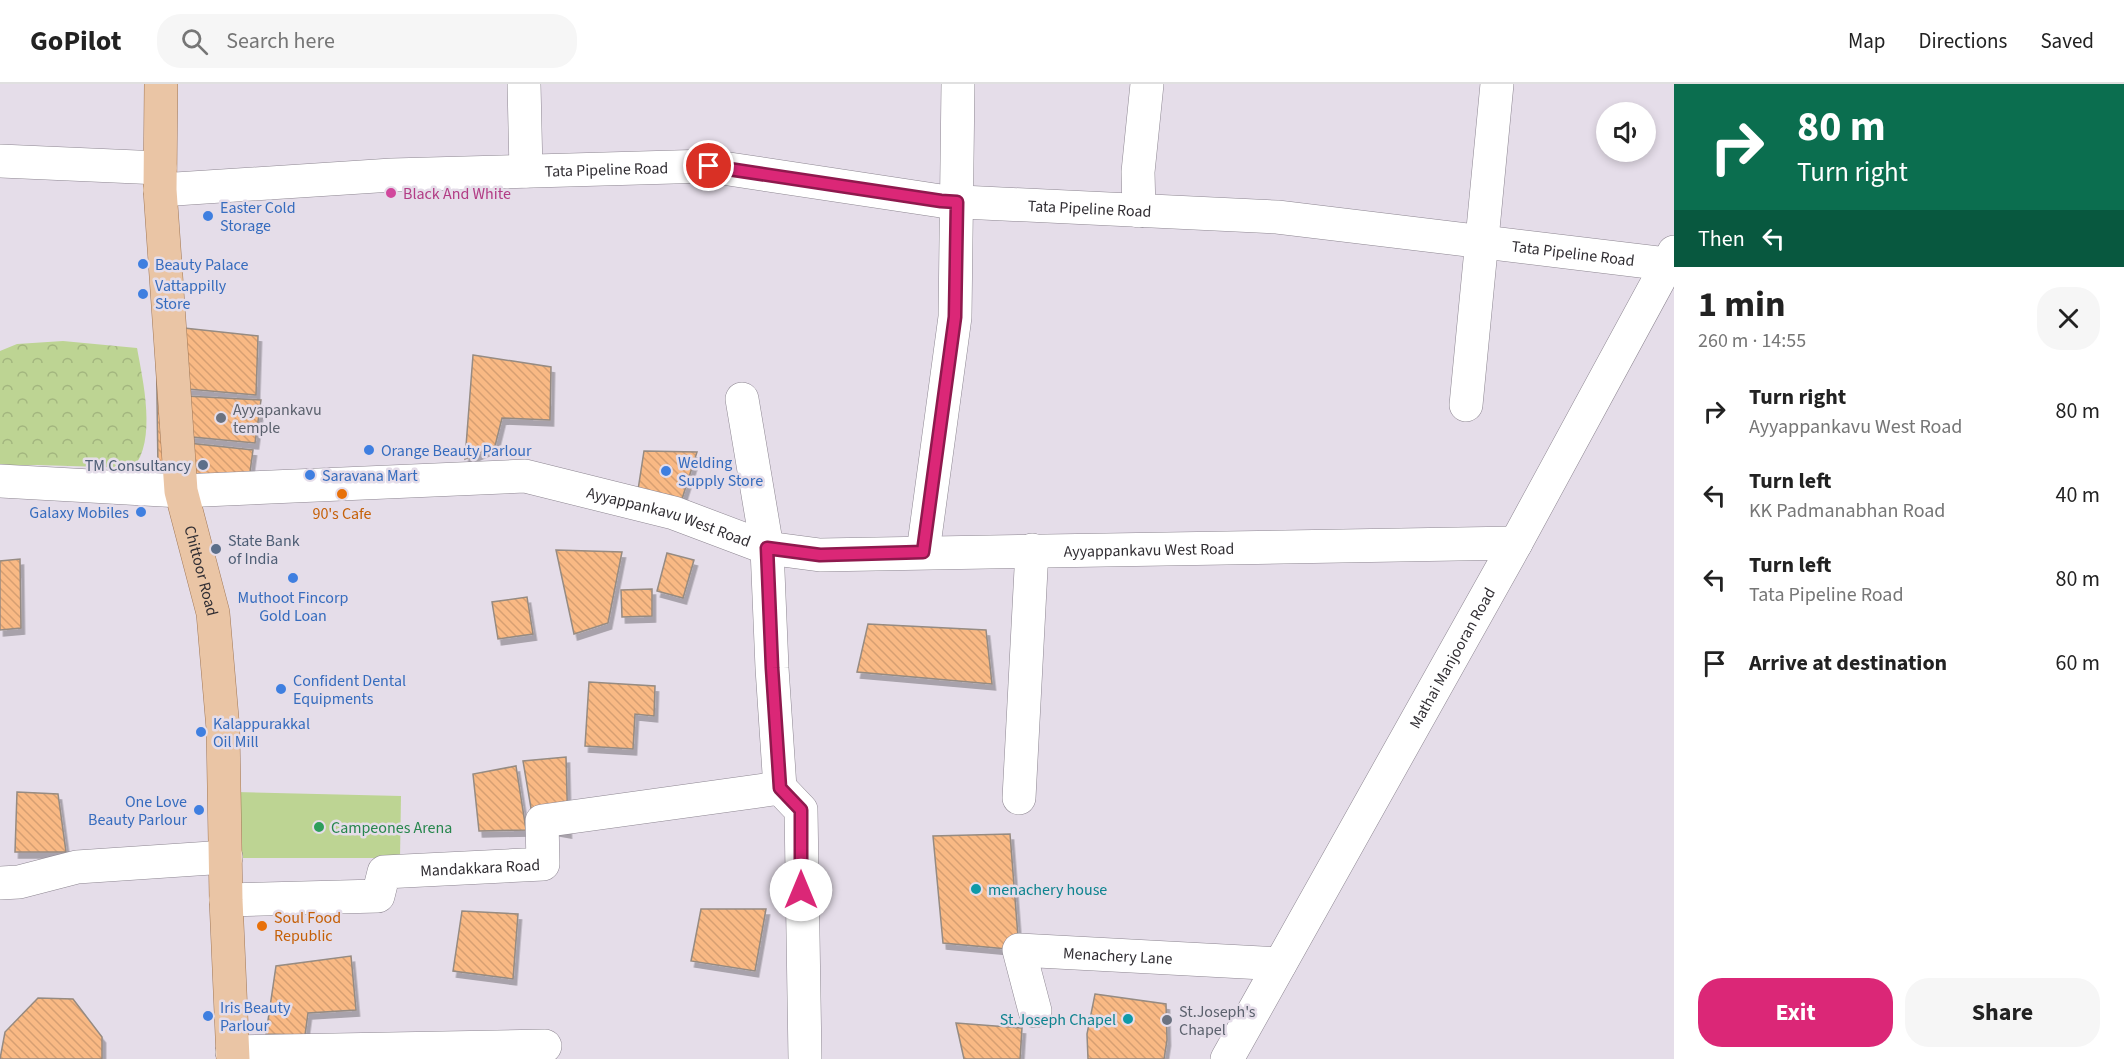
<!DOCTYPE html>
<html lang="en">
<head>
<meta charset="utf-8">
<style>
	:root { --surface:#fff; --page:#f6f6f6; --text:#222; --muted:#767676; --line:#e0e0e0; --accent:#db2777 }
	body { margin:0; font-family:"Source Sans 3",sans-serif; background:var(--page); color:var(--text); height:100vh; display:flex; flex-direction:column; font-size:22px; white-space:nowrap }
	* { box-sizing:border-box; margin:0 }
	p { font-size:20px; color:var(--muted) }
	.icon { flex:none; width:33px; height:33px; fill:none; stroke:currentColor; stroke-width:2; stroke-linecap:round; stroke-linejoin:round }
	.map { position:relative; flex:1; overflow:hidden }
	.sheet { display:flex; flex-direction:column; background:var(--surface); width:450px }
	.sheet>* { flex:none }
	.hud { background:#0b6e4f; color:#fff; overflow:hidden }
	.fabs { position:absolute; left:1596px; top:18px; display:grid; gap:12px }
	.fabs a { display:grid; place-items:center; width:60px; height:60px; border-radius:50%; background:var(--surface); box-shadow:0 3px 9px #0003; font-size:30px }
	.pin { position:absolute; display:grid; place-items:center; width:51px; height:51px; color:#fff; margin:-26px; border:3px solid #fff; border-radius:50%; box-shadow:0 2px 6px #0007 }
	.me { position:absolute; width:66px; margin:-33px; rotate:0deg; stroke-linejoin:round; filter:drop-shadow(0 0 4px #0008) }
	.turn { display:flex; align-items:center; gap:21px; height:126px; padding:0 24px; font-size:27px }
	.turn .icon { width:78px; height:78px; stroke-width:2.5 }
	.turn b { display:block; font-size:42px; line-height:51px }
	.then { display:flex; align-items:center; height:57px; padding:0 24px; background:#0003; gap:12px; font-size:22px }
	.round { display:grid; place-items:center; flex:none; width:63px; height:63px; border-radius:24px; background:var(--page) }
	.head { display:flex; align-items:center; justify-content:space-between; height:102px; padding:0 24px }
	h1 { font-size:36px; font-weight:700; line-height:45px }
	.action { display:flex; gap:12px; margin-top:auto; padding:12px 24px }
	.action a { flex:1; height:69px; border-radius:24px; background:var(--accent); color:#fff; font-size:24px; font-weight:700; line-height:69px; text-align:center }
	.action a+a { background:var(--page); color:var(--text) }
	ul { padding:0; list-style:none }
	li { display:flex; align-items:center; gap:18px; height:84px; padding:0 24px }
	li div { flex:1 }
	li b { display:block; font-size:22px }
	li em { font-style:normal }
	header { display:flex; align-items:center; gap:36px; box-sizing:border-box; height:84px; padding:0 30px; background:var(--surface); border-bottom:2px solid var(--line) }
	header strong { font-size:28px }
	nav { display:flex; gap:33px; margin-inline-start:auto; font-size:21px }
	.search { width:420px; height:54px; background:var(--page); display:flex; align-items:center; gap:15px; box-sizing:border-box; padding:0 21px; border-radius:24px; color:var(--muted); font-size:22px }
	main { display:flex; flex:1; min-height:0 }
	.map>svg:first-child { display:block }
	.park { fill:url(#park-crowns) }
	.pitch { fill:#bdd493 }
	.building { fill:url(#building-back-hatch); stroke:#968b82; stroke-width:1.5; filter:url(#shadow) }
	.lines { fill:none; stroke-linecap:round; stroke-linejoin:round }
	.minor-casing { stroke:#8d8691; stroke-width:34 }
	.major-casing { stroke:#a07756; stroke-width:34 }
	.minor { stroke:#fff; stroke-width:33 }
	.major { stroke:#eac5a5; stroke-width:33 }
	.route-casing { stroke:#8e194d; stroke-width:15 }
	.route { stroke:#db2777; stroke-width:10 }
	.hotel-dot { fill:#d1479c; stroke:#e5dde9; stroke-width:2 }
	.shop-dot { fill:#3f7fe0; stroke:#e5dde9; stroke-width:2 }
	.worship-dot { fill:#6b7280; stroke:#e5dde9; stroke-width:2 }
	.service-dot { fill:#5c6f8a; stroke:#e5dde9; stroke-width:2 }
	.food-dot { fill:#e8710a; stroke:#e5dde9; stroke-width:2 }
	.leisure-dot { fill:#2e9e5b; stroke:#e5dde9; stroke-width:2 }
	.culture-dot { fill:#0f9aa8; stroke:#e5dde9; stroke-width:2 }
	.labels { text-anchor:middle; stroke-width:5; stroke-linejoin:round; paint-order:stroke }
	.street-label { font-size:16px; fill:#312e33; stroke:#e5dde9 }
	.hotel-label { font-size:16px; fill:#b23c85; stroke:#e5dde9; text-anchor:start }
	.shop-label { font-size:16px; fill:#366cbe; stroke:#e5dde9; text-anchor:start }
	.worship-label { font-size:16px; fill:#5b616d; stroke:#e5dde9; text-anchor:start }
	.service-label { font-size:16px; fill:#4e5e75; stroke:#e5dde9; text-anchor:end }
	.food-label { font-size:16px; fill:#c56008; stroke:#e5dde9 }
	.leisure-label { font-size:16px; fill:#27864d; stroke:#e5dde9; text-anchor:start }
	.culture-label { font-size:16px; fill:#0d838f; stroke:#e5dde9; text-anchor:start }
</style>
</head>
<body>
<header>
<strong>GoPilot</strong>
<div class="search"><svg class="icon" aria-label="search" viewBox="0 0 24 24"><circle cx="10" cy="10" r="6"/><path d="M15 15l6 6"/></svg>Search here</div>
<nav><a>Map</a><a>Directions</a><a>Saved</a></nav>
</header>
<main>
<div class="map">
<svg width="1674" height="975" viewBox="0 0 1674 975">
	<defs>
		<pattern id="park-crowns" width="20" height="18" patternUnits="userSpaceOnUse" patternTransform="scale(1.5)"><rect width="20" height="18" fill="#bdd493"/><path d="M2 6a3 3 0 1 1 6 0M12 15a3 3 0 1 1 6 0" fill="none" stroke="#a3b67f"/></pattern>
		<pattern id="building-back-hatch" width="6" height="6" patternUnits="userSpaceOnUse" patternTransform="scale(1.5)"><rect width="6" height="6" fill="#f9b984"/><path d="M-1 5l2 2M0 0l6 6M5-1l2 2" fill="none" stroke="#d69f72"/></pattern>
		<filter id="shadow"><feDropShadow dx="3.5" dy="6" stdDeviation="0" flood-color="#0004"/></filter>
	</defs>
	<rect width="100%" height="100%" fill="#e5dde9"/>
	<path class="park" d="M63,257L137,264C143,297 157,357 133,384L38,381L0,382V267L17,260Z"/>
	<path class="pitch" d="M236,708L401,712L400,774H238Z"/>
	<path class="building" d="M156,241L258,252L256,311L177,304L179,358L253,366L249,395L158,386Z
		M473,271L551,283L550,336L502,334L495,362L465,375Z
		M186,312L261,316L255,359L182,352Z
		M644,367L697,368L681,418L638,406Z
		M556,466L622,468L608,539L574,550Z
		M667,469L694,476L683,514L657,507Z
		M20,475L21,544L0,546V477Z
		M652,505V532L622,533L621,506Z
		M527,513L533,550L498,555L492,518Z
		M868,540L986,546L992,600L857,588Z
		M589,598L655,602L654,632L635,630L633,665L585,662Z
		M566,673L568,748L534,742L523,677Z
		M516,682L526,746L479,747L473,690Z
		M17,708L58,710L66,768H15Z
		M1010,750L1019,866L943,859L933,752Z
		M701,825H766L755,887L691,877Z
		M462,827L518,830L513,895L453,887Z
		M351,872L356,926L308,929L305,951L266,950L276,882Z
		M1095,910L1166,920L1167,956L1164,975H1088L1087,950Z
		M38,914L73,915L102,953V975H0L5,948Z
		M956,939L1022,944L1020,975H964Z"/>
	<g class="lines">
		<defs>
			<g id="minor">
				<path d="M524,0L526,87"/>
				<path d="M0,77L160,84"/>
				<path id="s1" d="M160,106L392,91L709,82L941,117L1277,133L1666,180"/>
				<path d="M1139,127L1138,88L1147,0"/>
				<path d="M742,315L767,464L772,584L780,704L801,726L805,975"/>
				<path d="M1466,321L1497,0"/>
				<path id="s2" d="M0,397L181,407L525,392L674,429L767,464L820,471L1516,459"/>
				<path d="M923,468L955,233L958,0"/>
				<path d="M1019,714L1032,466"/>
				<path d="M0,799L19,798L77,783L226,773"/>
				<path id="s3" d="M226,816L378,812L384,788L543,780L542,737L780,704"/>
				<path id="s4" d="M1035,927L1019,866L1280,880"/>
				<path d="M232,968L545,962"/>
				<path id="s5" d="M1227,975L1516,459L1674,168"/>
			</g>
			<g id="major">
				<path id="s6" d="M161,0L160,106L181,407L213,529L223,645L226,816L233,975"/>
			</g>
		</defs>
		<use href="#minor" class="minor-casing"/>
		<use href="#major" class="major-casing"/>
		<use href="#minor" class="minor"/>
		<use href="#major" class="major"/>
	</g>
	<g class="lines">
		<defs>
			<path id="route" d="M709,82L941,117L957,118L955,233L923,468L820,471L767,464L772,584L780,704L801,726V806"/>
		</defs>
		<use href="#route" class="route-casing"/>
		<use href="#route" class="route"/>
	</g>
	<circle class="hotel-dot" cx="391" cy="109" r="6"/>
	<g class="shop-dot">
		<circle cx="208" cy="132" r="6"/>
		<circle cx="143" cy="180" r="6"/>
		<circle cx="143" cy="210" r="6"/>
		<circle cx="369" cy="366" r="6"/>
		<circle cx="666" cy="387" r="6"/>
		<circle cx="310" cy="391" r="6"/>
		<circle cx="141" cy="428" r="6"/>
		<circle cx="293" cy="494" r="6"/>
		<circle cx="281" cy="605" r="6"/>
		<circle cx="201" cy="648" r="6"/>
		<circle cx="199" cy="726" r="6"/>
		<circle cx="208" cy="932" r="6"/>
	</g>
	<g class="worship-dot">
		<circle cx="221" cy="334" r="6"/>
		<circle cx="1167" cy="936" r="6"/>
	</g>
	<g class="service-dot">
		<circle cx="203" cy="381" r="6"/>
		<circle cx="216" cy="465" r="6"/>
	</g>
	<g class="food-dot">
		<circle cx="342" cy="410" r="6"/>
		<circle cx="262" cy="842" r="6"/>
	</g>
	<circle class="leisure-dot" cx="319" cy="743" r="6"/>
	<g class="culture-dot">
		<circle cx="976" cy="805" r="6"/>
		<circle cx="1128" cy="935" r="6"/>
	</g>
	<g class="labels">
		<g class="street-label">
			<text dy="6" stroke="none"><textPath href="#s1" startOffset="447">Tata Pipeline Road</textPath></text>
			<text dy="6" stroke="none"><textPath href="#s1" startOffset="933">Tata Pipeline Road</textPath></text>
			<text dy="6" stroke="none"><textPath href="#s1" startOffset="1419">Tata Pipeline Road</textPath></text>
			<text dy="6" stroke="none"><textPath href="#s2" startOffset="675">Ayyappankavu West Road</textPath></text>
			<text dy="6" stroke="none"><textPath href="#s2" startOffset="1161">Ayyappankavu West Road</textPath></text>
			<text dy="6" stroke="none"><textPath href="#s6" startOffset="490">Chittoor Road</textPath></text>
			<text dy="6" stroke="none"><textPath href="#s5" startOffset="460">Mathai Manjooran Road</textPath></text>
			<text dy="6" stroke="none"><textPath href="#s3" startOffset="273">Mandakkara Road</textPath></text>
			<text dy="6" stroke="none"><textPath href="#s4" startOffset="162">Menachery Lane</textPath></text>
		</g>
		<g class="hotel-label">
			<text x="403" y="115">Black And White</text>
		</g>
		<g class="shop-label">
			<text x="220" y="129">Easter Cold<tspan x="220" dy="18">Storage</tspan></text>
			<text x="155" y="186">Beauty Palace</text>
			<text x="155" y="207">Vattappilly<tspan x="155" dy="18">Store</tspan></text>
			<text x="381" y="372">Orange Beauty Parlour</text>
			<text x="678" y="384">Welding<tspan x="678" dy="18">Supply Store</tspan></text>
			<text x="322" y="397">Saravana Mart</text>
			<text x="129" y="434" text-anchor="end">Galaxy Mobiles</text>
			<text x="293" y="519" text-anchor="middle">Muthoot Fincorp<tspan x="293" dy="18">Gold Loan</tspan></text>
			<text x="293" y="602">Confident Dental<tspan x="293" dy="18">Equipments</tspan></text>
			<text x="213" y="645">Kalappurakkal<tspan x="213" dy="18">Oil Mill</tspan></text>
			<text x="187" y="723" text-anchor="end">One Love<tspan x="187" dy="18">Beauty Parlour</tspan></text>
			<text x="220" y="929">Iris Beauty<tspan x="220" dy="18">Parlour</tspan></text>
		</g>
		<g class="worship-label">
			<text x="233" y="331">Ayyapankavu<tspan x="233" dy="18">temple</tspan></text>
			<text x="1179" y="933">St.Joseph's<tspan x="1179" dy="18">Chapel</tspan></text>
		</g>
		<g class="service-label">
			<text x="191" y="387">TM Consultancy</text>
			<text x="228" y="462" text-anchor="start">State Bank<tspan x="228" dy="18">of India</tspan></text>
		</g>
		<g class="food-label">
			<text x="342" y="435">90's Cafe</text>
			<text x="274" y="839" text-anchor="start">Soul Food<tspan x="274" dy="18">Republic</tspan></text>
		</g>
		<g class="leisure-label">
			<text x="331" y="749">Campeones Arena</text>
		</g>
		<g class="culture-label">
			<text x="988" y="811">menachery house</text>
			<text x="1116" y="941" text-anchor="end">St.Joseph Chapel</text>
		</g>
	</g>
</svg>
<div class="fabs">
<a><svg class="icon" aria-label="sound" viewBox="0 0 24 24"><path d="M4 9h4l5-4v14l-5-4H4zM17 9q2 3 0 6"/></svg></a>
</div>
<div class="pin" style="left:709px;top:82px;background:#d93025"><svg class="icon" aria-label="arrive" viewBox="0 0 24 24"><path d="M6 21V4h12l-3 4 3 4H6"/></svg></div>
<svg class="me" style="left:801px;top:806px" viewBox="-20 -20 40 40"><circle r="19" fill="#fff"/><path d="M0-13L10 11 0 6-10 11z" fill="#db2777"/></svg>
</div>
<section class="sheet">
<div class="hud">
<div class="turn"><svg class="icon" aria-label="right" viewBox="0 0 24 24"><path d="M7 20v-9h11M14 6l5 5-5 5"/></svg><div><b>80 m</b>Turn right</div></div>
<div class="then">Then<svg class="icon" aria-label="left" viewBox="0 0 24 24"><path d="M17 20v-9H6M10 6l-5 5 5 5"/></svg></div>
</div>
<div class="head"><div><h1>1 min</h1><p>260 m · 14:55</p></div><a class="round"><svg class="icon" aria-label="close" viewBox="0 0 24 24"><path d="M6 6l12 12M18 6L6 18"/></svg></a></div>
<ul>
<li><svg class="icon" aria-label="right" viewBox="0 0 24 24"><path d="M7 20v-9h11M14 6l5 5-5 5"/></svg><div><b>Turn right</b><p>Ayyappankavu West Road</p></div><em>80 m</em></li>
<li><svg class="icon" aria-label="left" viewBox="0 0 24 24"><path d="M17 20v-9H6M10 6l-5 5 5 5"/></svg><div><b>Turn left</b><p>KK Padmanabhan Road</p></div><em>40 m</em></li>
<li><svg class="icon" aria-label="left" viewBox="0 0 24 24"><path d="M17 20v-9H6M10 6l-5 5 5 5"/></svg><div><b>Turn left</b><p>Tata Pipeline Road</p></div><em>80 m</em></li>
<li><svg class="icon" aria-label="arrive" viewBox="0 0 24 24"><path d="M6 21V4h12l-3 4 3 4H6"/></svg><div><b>Arrive at destination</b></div><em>60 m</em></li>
</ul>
<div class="action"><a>Exit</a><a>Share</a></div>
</section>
</main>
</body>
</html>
